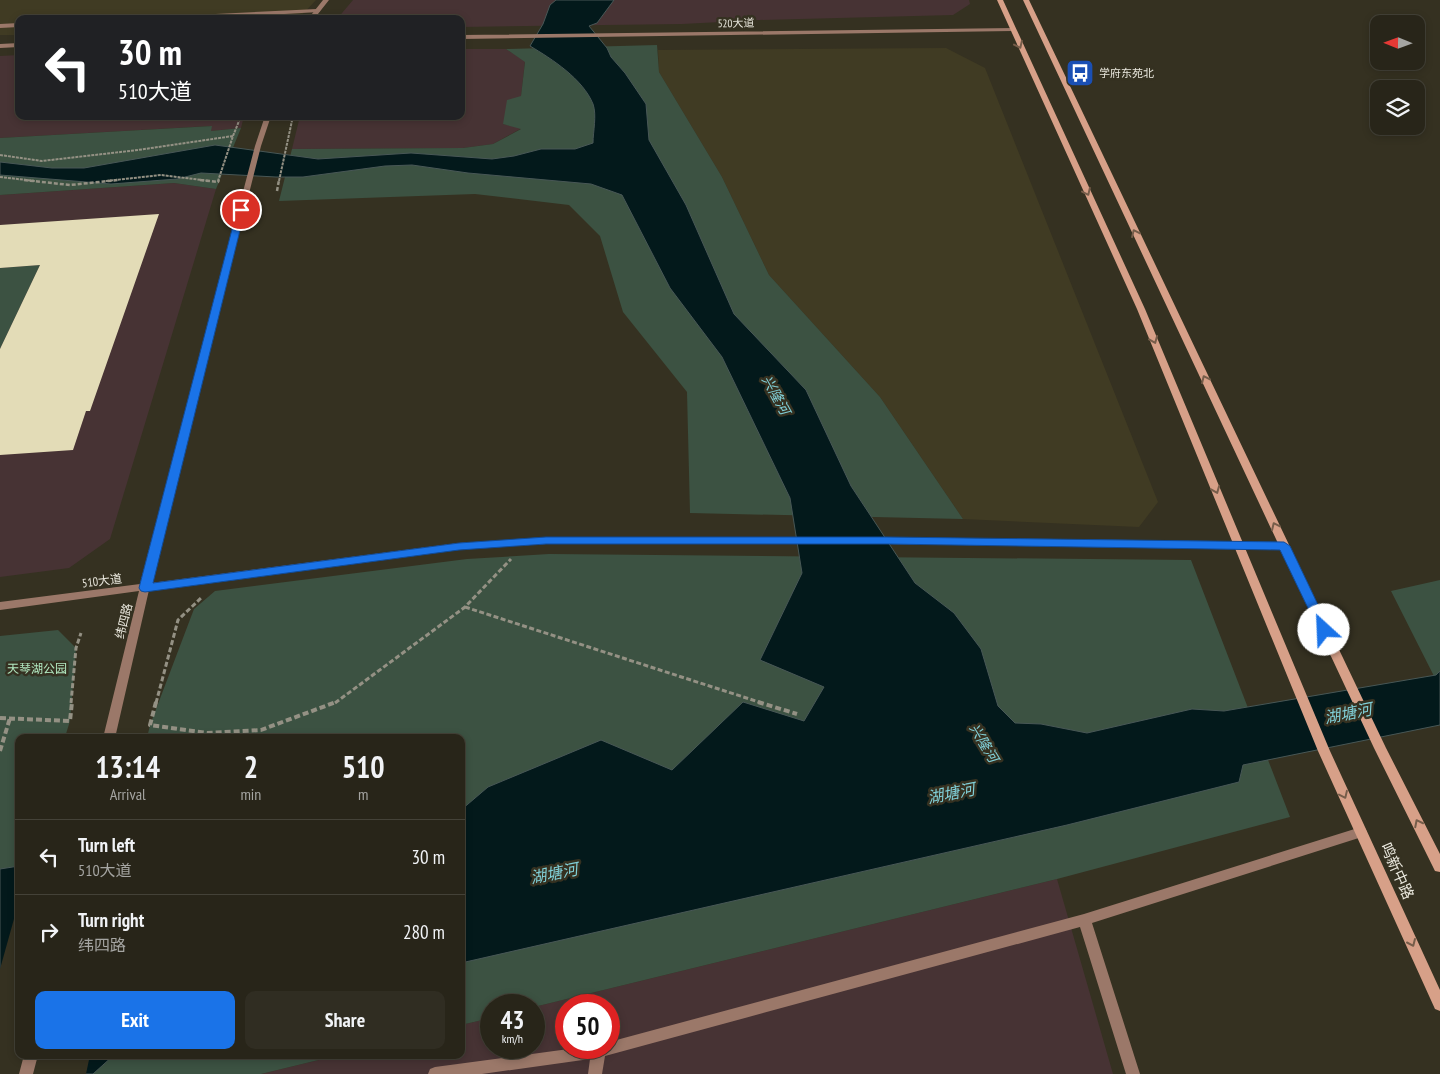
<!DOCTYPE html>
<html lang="en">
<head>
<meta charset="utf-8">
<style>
	:root { --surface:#282519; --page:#302d22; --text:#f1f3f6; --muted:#a5a5a2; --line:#444238; --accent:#1a73e8 }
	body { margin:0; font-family:"PT Sans Narrow","Noto Sans SC",sans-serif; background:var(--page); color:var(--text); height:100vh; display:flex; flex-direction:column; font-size:19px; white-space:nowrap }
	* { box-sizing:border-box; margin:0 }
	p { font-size:16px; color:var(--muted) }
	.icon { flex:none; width:28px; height:28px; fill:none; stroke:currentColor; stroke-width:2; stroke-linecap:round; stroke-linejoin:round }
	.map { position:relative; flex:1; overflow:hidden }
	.sheet { position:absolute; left:15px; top:734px; width:450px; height:325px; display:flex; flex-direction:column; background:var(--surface); border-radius:10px; box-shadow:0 2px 8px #0003,0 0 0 1px var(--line) }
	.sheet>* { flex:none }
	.guide { position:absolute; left:15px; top:15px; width:450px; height:105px; border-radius:10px; box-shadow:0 2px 8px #0003,0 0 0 1px var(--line); background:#202124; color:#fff; overflow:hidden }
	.needle { width:32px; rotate:271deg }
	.fabs { position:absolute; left:1370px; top:15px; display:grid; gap:10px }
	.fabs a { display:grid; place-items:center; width:55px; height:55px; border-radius:10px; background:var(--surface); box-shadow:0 2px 8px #0003,0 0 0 1px var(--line); font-size:25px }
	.speed { position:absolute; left:480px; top:994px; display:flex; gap:10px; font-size:25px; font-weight:700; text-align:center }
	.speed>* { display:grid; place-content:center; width:65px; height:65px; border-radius:50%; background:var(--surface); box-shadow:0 2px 8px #0003,0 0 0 1px var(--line); line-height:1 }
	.speed small { font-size:12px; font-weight:400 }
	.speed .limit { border:8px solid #d22; background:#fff; color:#111 }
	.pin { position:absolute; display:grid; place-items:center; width:42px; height:42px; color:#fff; margin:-21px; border:2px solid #fff; border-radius:50%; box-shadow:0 1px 5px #0007 }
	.me { position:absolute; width:55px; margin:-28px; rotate:335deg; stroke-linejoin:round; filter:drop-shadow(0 0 4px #0008) }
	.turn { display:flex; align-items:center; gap:18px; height:105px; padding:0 20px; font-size:22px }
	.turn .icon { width:65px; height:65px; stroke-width:2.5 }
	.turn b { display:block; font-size:35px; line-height:42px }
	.eta { display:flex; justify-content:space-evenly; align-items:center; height:85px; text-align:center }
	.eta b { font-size:30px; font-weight:700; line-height:35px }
	.action { display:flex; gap:10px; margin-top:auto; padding:10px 20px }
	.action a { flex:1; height:58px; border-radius:10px; background:var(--accent); color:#fff; font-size:20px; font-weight:700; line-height:58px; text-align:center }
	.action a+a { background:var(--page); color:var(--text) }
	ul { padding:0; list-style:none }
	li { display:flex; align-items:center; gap:15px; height:75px; padding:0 20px; border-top:1px solid var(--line) }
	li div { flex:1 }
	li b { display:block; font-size:19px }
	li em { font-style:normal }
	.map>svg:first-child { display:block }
	.commercial { fill:#473334; fill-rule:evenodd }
	.built { fill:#403b23 }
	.green { fill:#3c5242 }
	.water { fill:#03191b; stroke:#485756 }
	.pier { fill:#353121 }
	.building { fill:#e3dcb7 }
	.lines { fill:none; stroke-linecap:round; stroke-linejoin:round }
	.path-far3 { stroke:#949184; stroke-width:2; stroke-dasharray:3 1; stroke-linecap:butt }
	.path-far2 { stroke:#949184; stroke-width:2.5; stroke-dasharray:4 2; stroke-linecap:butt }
	.path-far1 { stroke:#949184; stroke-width:3; stroke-dasharray:5 2.5; stroke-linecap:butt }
	.path { stroke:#949184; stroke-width:4; stroke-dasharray:6 3; stroke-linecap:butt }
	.service { fill:#9b7869; fill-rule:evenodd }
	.tertiary { fill:#9b7869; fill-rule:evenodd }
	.secondary { fill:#d7a088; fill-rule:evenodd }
	.oneway { stroke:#765d4a }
	.route { fill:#1a73e8; stroke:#114b97 }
	.labels { text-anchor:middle; stroke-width:5; stroke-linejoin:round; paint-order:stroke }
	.far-street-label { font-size:11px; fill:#eae8de; stroke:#353121 }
	.far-poi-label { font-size:11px; fill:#eae8de; stroke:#353121; text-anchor:start }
	.street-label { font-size:12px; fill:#eae8de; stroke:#353121 }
	.park-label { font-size:12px; fill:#b2e9c1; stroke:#353121 }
	.water-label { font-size:14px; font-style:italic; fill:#81d0d8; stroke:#353121 }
	.near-street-label { font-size:15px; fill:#eae8de; stroke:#353121 }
	.near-water-label { font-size:16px; font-style:italic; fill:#81d0d8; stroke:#353121 }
</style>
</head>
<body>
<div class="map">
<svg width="1440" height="1074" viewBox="0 0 1440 1074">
	<rect width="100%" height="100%" fill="#353121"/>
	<path class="commercial" d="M353,0H969L970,4L953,15L759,20L682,24L461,27V19H337Z
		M461,49H506L525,61L521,97L503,124L522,128L493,144L463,148L292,149L300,116H461Z
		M19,55V116H244L241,128L211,131V126L0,138V56Z
		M174,183L216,189L110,539L69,568L0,577V195Z
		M1057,879L1113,1074H261L339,1055H461V1025L491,1018V1048H534V1007ZM566,1005H609V1048H566Z"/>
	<path class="built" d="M0,0H316L298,19H19V35H0Z
		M946,48L985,68L1158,502L1139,527L963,519L880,397L769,275L722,177L659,72L658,50Z"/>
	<path class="green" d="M657,45L659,72L722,177L769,275L880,397L963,519L690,513L687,392L623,312L600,236L569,205L475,194L279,201L292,149L463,148L493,144L521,129L503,124L507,100L521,96L525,62L506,49Z
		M212,126L211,131L241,128L216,189L174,183L0,195V138Z
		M40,265L0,349V268Z
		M549,554L1191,560L1290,817L1057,879L534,1007V1005H491V1018L461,1025V738H147L150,725L194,609L215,591L467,559Z
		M1440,580V688L1391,591Z
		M58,630L76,648L70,721L65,737L19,738V881L0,939V636Z
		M85,1055H339L261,1074H82Z"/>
	<path class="water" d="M556,0H614L597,23L589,26L607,48L611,57L625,73L646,104L649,140L686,205L734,314L806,390L851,486L915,583L954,613L981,649L998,706L1015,723L1041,724L1087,733L1192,709L1224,711L1436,675L1440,671V725L1243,765L1239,782L1067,825L461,963V810L488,787L601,740L672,770L743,702L804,721L824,687L760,660L802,573L790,498L722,357L670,288L622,195L591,184L468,173L412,165L385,166L303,177H276L201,173L177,179L111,184L0,175V162L52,168H84L215,145L318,159L411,153L492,159L514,156L541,149H575L593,143C593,132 597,115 593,104C583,79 552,59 530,46L543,24L550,5Z
		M19,866V1055H114L93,1074H0V869Z"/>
	<path class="pier" d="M19,901V1055H90L86,1074H0V969Z"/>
	<path class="building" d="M159,214L90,411H86L73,450L0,455V349L40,265L0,268V225Z"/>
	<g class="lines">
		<path class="path-far3" d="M233,136L241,116
			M0,155L42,161L138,150L233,136L218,181
			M0,177L35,181
			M106,181L161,175L210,181
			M279,181L293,116"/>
		<path class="path-far2" d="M24,180L70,185L118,180
			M200,180L218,182L219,180
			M277,191L279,180"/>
		<path class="path-far1" d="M465,607L762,703
			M71,703L76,648L81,633
			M156,703L178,620L201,598
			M335,703L465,607L511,559"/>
		<path class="path" d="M156,702L150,725L207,733L261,730L336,702
			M758,702L797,714
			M0,718L70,721L72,702
			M0,751L10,718"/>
		<path class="service" d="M317,9L320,11L319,12L194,19H152L155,17Z
			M19,23V27L0,28V24Z
			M1361,827L1365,828L1367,832L1365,836L1092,923L1140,1074H1126L1080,927L605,1056L602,1074H588L590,1059L482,1074H428L430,1069L435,1067L576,1048H609V1042L1084,914Z"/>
		<path class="tertiary" d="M323,0H329L314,19H308Z
			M1014,28V30L1012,31L461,39V35Z
			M19,43V47L0,48V44Z
			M265,116H271L261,146L151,583L459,543L546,538H887L1285,543L1290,546L1285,549L887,544H546L459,549L149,590L115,738H103L139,591L0,610V602L140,584L255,146Z
			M24,1055H38L33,1074H19Z"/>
		<path class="secondary" d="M997,0H1003L1145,309L1330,751L1440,990V1011L1435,1009L1318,751L1137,309Z
			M1023,0H1029L1386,748L1440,854V872L1435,871L1374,748Z"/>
	</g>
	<defs><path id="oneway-chevron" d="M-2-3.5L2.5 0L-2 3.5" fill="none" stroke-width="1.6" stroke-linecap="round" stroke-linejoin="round" transform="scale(1.25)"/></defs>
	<g class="oneway">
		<use href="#oneway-chevron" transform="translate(1019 45) rotate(65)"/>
		<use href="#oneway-chevron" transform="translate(1087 192) rotate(65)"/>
		<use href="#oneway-chevron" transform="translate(1135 233) rotate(-115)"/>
		<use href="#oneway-chevron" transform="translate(1154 340) rotate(68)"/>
		<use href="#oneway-chevron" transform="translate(1205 379) rotate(-115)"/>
		<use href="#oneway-chevron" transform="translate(1216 490) rotate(68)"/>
		<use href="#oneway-chevron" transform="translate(1275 526) rotate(-115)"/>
		<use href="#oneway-chevron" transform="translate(1344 795) rotate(65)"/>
		<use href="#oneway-chevron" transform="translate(1418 823) rotate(-117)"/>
		<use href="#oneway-chevron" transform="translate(1412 943) rotate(66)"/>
	</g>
	<path class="route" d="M241,207L245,210L153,583L459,543L546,537H887L1284,542L1290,546L1330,630L1329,633H1320L1280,550L887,544H546L459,550L145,592L141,591L139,588L237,210Z"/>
	<defs>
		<symbol id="bus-square" viewBox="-11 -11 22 22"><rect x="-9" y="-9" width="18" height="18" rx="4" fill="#1a4fb4" stroke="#353121"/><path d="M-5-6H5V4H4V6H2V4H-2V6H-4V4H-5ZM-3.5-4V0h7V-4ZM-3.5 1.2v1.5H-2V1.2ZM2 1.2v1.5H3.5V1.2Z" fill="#fff"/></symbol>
	</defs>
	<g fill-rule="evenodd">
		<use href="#bus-square" x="1064" y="57" width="32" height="32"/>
	</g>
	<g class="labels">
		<g class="far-street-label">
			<text transform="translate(736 23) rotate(-1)" y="4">520大道</text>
		</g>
		<g class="far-poi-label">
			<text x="1099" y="77">学府东苑北</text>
		</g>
		<g class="street-label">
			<text transform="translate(102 581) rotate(-7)" y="4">510大道</text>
			<text transform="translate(124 621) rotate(-76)" y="4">纬四路</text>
		</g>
		<g class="park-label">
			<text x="37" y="673">天琴湖公园</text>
		</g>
		<g class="water-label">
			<text transform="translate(776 395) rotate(61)" y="5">兴隆河</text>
			<text transform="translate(984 743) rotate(59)" y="5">兴隆河</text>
		</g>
		<g class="near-street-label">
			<text transform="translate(1397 871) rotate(66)" y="5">鸣新中路</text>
		</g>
		<g class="near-water-label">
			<text transform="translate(1348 713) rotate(-11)" y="6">湖塘河</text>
			<text transform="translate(951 793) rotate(-11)" y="6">湖塘河</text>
			<text transform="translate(554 873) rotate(-11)" y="6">湖塘河</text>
		</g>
	</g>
</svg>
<div class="fabs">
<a><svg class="needle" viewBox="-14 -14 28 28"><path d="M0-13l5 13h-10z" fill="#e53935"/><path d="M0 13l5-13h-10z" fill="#a5a5a2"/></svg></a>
<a><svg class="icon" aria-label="layers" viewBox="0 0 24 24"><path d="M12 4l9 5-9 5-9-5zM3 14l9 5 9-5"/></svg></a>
</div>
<div class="speed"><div>43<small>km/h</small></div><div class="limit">50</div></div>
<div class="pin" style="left:241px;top:210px;background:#d93025"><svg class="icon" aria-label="arrive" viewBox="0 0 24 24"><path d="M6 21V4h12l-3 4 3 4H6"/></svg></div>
<svg class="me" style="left:1324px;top:630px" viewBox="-20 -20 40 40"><circle r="19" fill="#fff"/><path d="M0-13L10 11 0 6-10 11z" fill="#1a73e8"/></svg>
<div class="guide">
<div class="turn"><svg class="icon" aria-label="left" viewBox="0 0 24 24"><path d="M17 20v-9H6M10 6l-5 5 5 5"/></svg><div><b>30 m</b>510大道</div></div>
</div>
<section class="sheet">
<div class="eta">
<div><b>13:14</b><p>Arrival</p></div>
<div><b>2</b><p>min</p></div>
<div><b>510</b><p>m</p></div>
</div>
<ul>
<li><svg class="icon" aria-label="left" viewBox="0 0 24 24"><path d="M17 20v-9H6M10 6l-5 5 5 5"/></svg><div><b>Turn left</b><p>510大道</p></div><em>30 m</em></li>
<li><svg class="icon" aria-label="right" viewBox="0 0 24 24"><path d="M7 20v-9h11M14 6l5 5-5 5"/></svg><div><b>Turn right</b><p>纬四路</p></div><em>280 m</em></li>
</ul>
<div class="action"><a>Exit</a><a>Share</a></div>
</section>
</div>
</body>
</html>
